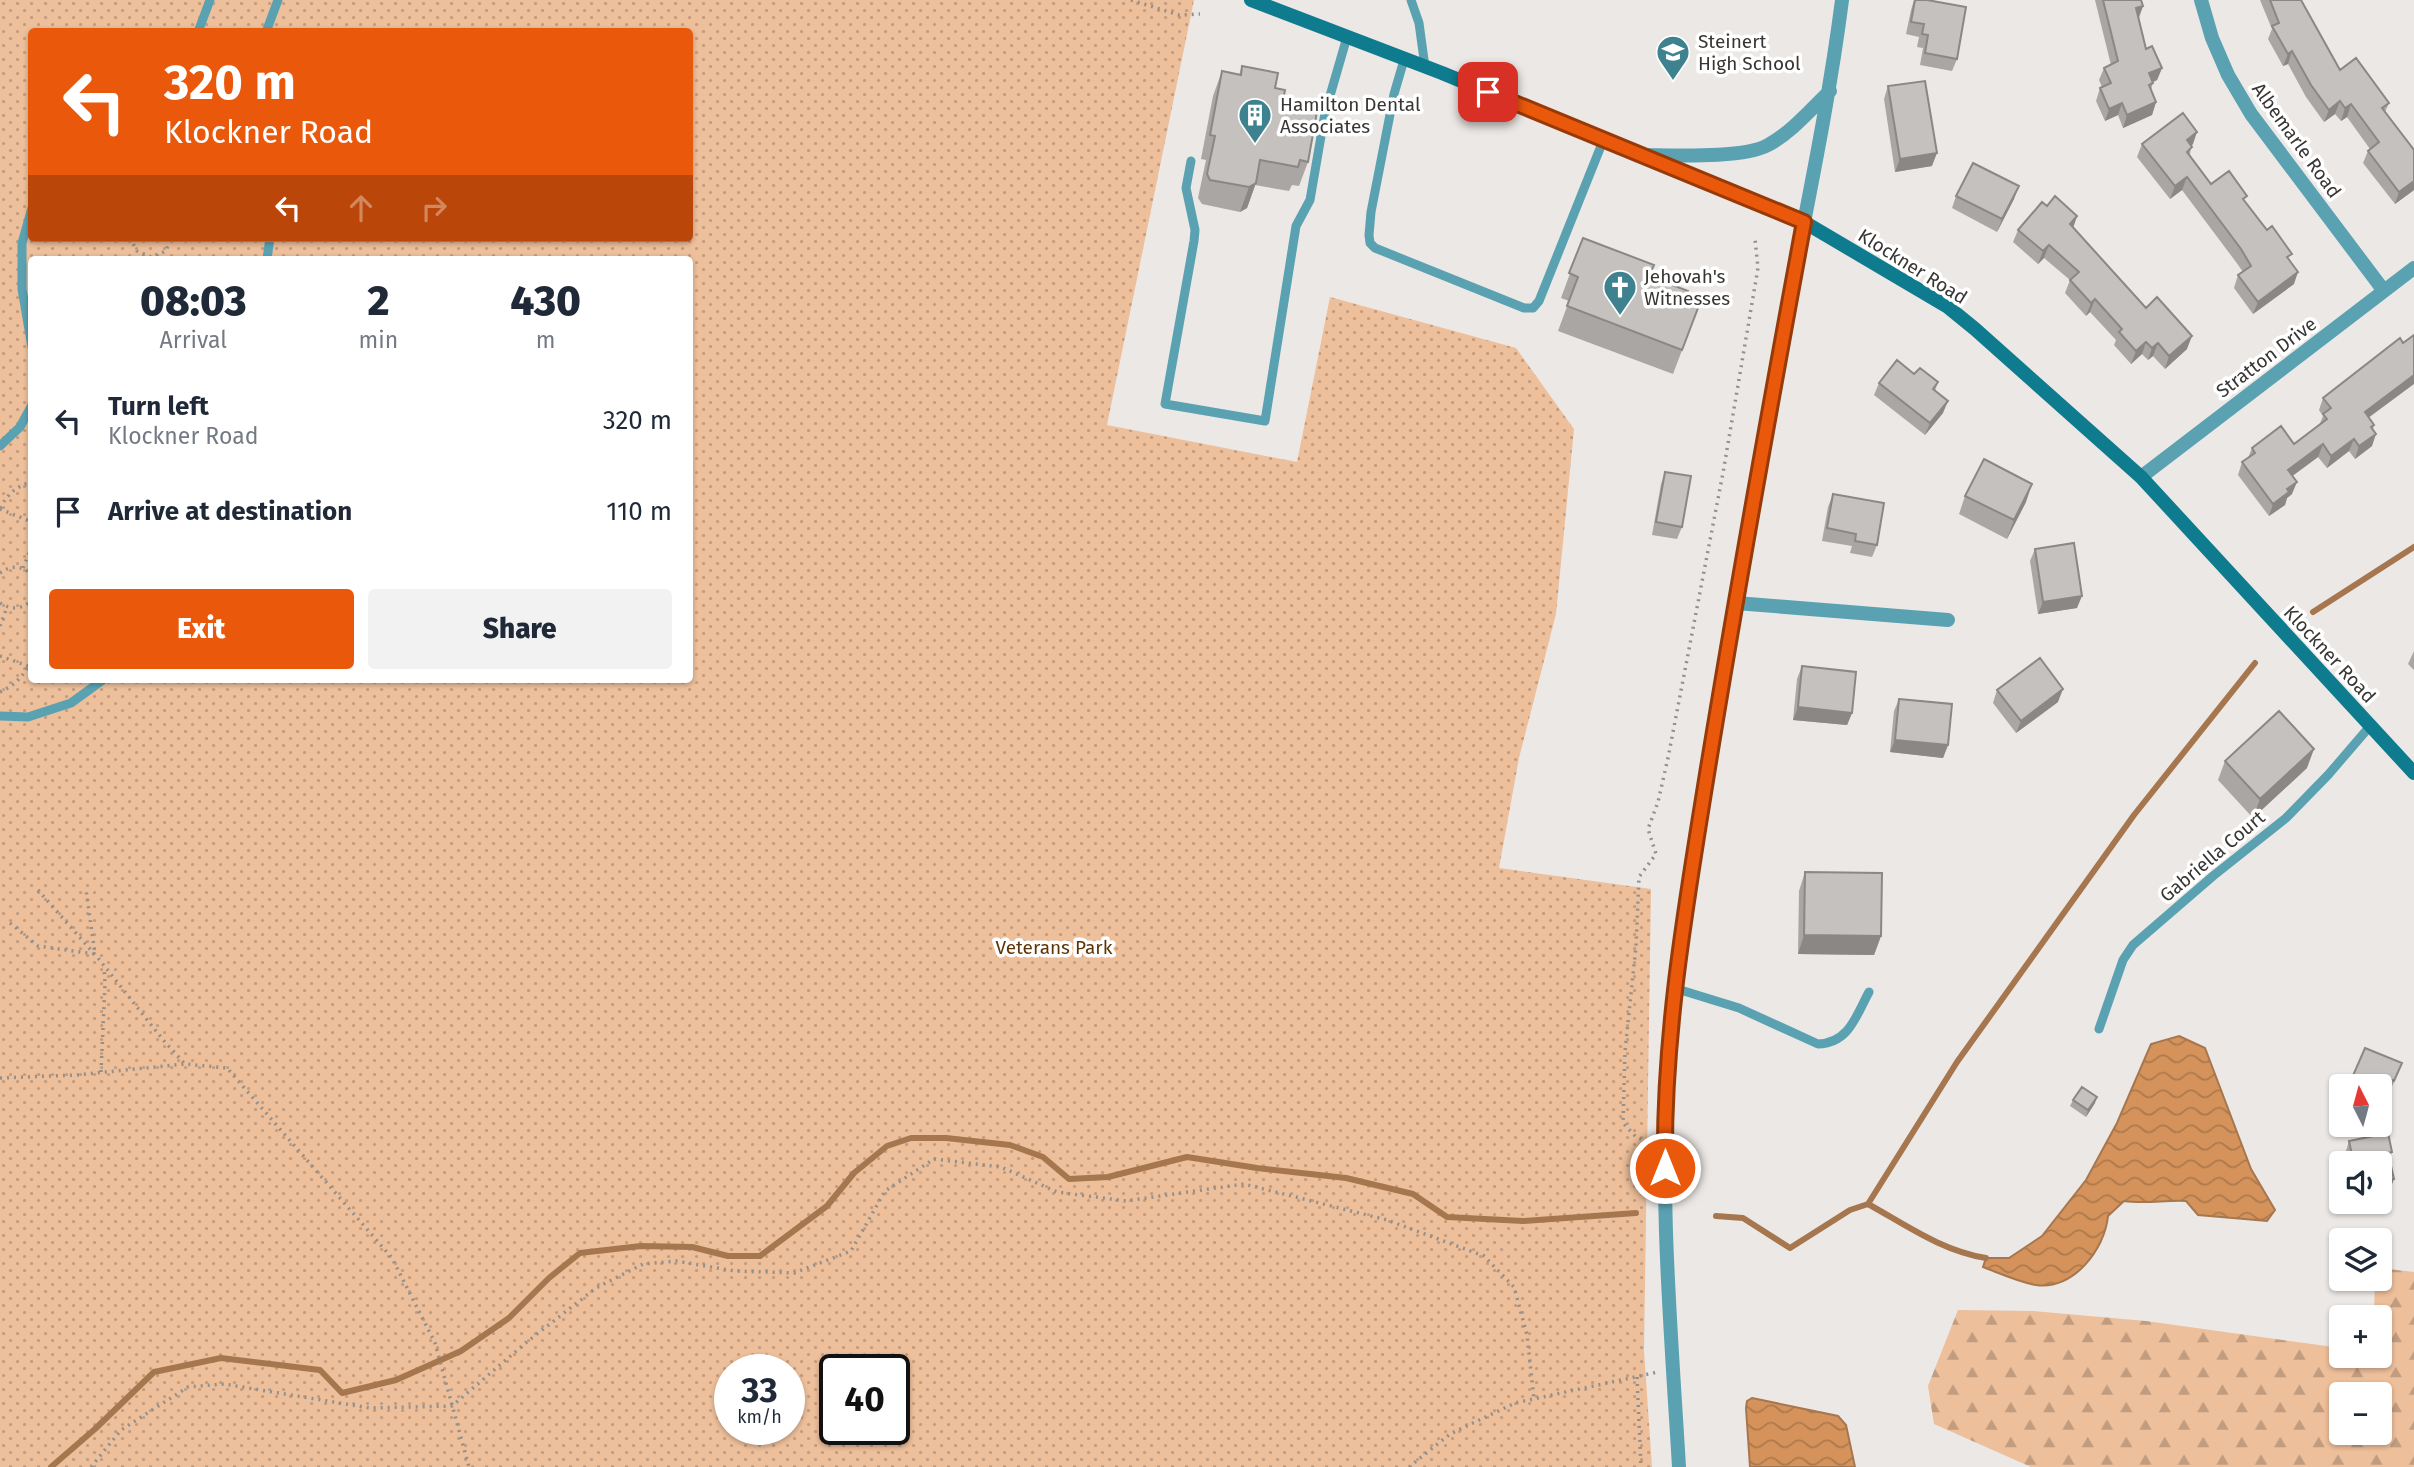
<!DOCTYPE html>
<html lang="en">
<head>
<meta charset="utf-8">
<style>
	:root { --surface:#fff; --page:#f2f2f3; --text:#1f2937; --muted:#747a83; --accent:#ea580c }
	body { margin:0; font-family:"Fira Sans",sans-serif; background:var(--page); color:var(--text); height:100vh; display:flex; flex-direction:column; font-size:26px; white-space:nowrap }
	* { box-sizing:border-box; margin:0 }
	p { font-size:23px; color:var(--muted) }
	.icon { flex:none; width:38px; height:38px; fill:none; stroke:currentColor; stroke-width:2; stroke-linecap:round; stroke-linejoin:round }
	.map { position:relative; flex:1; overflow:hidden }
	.details { position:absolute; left:28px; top:256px; width:665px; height:427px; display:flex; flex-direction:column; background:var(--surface); border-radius:7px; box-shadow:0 2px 5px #0004 }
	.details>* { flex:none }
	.guide { position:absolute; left:28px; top:28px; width:665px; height:214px; border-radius:7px; box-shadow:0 2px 5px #0004; background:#ea580c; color:#fff; overflow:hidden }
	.needle { width:46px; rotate:354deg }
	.fabs { position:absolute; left:2329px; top:1074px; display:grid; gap:14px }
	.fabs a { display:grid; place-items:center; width:63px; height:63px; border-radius:7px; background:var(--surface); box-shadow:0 2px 5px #0004; font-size:35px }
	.speed { position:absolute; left:714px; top:1354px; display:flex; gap:14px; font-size:35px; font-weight:700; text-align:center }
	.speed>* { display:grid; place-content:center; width:91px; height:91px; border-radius:50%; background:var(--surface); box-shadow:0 2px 5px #0004; line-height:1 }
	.speed small { font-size:18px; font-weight:400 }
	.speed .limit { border:4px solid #111; border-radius:10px; background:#fff; color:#111 }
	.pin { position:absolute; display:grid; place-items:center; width:60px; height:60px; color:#fff; margin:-30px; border-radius:14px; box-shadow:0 4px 10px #0006 }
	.me { position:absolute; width:77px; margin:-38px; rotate:0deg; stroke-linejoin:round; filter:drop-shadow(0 0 5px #0008) }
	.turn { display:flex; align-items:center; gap:24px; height:147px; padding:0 21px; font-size:32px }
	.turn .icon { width:91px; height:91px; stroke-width:2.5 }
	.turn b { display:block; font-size:49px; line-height:60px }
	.lanes { display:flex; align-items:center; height:66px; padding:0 21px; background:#0003; justify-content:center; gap:35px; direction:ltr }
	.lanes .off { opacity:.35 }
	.eta { display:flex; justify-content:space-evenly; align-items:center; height:119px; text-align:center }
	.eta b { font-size:42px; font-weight:800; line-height:49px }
	.action { display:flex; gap:14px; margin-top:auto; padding:14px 21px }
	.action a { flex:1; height:80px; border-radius:7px; background:var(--accent); color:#fff; font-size:28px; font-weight:800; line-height:80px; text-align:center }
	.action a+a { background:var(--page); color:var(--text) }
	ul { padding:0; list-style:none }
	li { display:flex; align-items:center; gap:21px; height:91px; padding:0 21px }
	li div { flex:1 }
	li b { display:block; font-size:26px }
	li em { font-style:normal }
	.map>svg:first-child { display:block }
	.forest { fill:url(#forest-firs); fill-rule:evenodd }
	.park { fill:url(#park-dots); fill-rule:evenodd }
	.water { fill:url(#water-waves); stroke:#a6774f; stroke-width:2 }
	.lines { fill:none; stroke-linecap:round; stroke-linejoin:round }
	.stream { stroke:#a6774f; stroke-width:6 }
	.path { stroke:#92908d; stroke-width:3.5; stroke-dasharray:2 5; stroke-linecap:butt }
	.service { stroke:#5aa2b2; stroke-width:9 }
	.minor { stroke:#5aa2b2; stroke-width:14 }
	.tertiary { stroke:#5aa2b2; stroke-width:14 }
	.secondary { stroke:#0e7c8e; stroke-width:14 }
	.wall { fill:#a9a6a3 }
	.shaded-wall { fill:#8a8785 }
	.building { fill:#c5c1be; stroke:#8a8785; stroke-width:2 }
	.route-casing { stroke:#983908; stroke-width:18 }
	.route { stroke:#ea580c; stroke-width:12 }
	.labels { text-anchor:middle; stroke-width:7; stroke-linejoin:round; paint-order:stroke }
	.poi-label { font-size:19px; fill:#373634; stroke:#fff; text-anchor:start }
	.street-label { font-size:19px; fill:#373634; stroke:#fff }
	.park-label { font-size:19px; fill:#5e3305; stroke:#fff }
</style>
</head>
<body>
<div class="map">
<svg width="2414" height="1467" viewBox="0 0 2414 1467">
	<defs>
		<pattern id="forest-firs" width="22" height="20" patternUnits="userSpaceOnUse" patternTransform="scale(1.75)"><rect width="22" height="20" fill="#edbf9b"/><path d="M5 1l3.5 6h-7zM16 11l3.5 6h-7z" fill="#c19c7f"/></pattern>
		<pattern id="park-dots" width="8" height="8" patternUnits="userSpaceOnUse" patternTransform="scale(1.75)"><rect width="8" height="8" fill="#edbf9b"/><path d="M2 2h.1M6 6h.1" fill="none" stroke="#c19c7f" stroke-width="1.8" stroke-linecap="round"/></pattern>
		<pattern id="water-waves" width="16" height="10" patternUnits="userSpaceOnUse" patternTransform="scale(1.75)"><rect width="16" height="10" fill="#d5935b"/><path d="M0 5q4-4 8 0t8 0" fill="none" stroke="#ae794c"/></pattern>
	</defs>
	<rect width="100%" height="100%" fill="#ece8e5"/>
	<path class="forest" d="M2380,1268L2414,1272V1467H2031L1934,1424L1928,1386L1958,1310L2033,1311L2146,1321L2341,1348L2342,1356H2380V1318H2371L2374,1312L2375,1279H2380ZM2342,1395H2380V1433H2342Z"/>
	<path class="park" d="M0,0H1194L1107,425L1297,462L1330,297L1516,348L1574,429L1556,614L1519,758L1499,868L1651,889L1644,1351L1652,1467H0ZM32,32H690V238H32ZM32,259H690V679H32ZM730,1370H789V1430H730ZM835,1370H894V1430H835Z"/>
	<path class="water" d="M2179,1036L2205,1048L2251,1169L2275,1210L2267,1221L2198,1215L2186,1201C2165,1200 2145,1204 2124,1201L2108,1216C2105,1249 2073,1291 2036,1285C2018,1282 1999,1273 1983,1267L1986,1258H2009L2042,1236L2086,1180L2117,1123L2151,1044Z
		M1752,1398L1838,1416L1846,1425L1855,1467H1750L1746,1408L1747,1401Z"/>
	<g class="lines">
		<path class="stream" d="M2313,612L2414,547
			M1868,1204L1957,1062L2134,815L2255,663
			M1716,1216L1743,1218L1790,1248L1850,1210L1868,1204C1906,1225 1942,1251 1986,1258
			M51,1467L95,1429L154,1372L221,1358L320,1370L342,1393L396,1380L461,1351L509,1318L549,1278L580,1253L641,1246L692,1247L728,1256H760L827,1206L854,1173L887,1146L911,1138H946L1010,1145L1043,1157L1069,1179L1108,1177L1187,1157L1257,1168L1346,1178L1413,1194L1447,1217L1523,1221L1636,1213"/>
		<path class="path" d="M1131,0L1179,15L1200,14
			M130,238L137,251L151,257L166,251L171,238
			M0,508C8,494 16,486 32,482
			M0,509L32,522
			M23,568L32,545
			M0,573C11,565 22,565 32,575
			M0,603C11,610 22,610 32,600
			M0,626L7,607
			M0,656L28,666
			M0,692C16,685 22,676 32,662
			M38,890L98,958L164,1041L185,1064
			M10,923L38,946L95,954L86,890
			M101,1072L105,984L104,967
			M0,1078L76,1075L185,1064L227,1068L392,1258L435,1343L469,1467
			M1648,1141L1637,1138L1623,1123L1625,1051L1636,946L1639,877L1656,854L1648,829L1658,802L1668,758L1723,473L1758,268L1755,239
			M1637,1377L1641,1467
			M91,1467L121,1430L188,1387L224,1384L370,1408L452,1406L528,1341L596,1288L643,1264L676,1261L735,1271L794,1273L851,1251L885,1191L934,1159L1001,1167L1057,1192L1126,1201L1244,1184L1387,1220L1484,1256L1514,1287L1527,1335L1534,1399
			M1409,1467L1450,1434L1515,1403L1658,1372"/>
		<path class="service" d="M1411,0L1419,23L1425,67
			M198,32L210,0
			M266,32L278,0
			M1404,60L1394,94L1371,212L1369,235L1370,243L1375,248L1524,308H1533L1539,301L1603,141
			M1191,161L1186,188L1195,230L1194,241L1165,404L1265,421L1296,226L1310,200L1325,113L1347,37
			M32,208L22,243V289L32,347
			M267,259L270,238
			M0,446L20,427L32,405
			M0,716L28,717L71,703L104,679
			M1674,988L1739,1008L1818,1044C1849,1043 1856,1016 1869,992
			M2099,1029L2123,960L2133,945L2213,876L2286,818L2328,775L2371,725"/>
		<path class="minor" d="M2201,0L2212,38L2228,75L2251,114L2384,291
			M2141,477L2414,268
			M1736,603L1948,620"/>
		<path class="tertiary" d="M1639,155C1670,155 1743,159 1768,145C1792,132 1810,110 1830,91
			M1679,1467C1671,1331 1659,1194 1668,1058C1674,961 1692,866 1707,770C1734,606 1763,442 1793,279C1811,186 1830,94 1842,0"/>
		<path class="secondary" d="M1251,0L1442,73L1804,222L1948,307L1975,329L2141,477L2414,773"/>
	</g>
	<path class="wall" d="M1914,0L1957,59L1952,71L1920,65L1923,48L1917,47L1919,37L1906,34L1911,10Z
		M2095,0H2141L2143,6L2139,18L2146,49L2162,68L2157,80L2153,82L2151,90L2156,102L2152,115L2123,128L2118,115L2105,121L2096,101L2100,88L2102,87L2099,80L2104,68L2111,65Z
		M2260,0H2301L2340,70L2389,103L2385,112L2414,190L2395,204L2363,163L2368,151L2370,149L2347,117L2341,121L2335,114L2324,122L2306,97L2288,64L2283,66L2268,39L2272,29Z
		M1242,66L1275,88L1283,100L1308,162L1299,186L1292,185L1289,191L1255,185L1247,208L1240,212L1202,204L1198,198L1206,160L1201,159L1213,96L1222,71L1239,75Z
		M1888,86L1932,166L1895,172L1884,99Z
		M2142,144H2193L2191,146L2190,155L2211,184L2245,202L2290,260L2294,284L2253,314L2234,288L2238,275L2243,272L2236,262L2182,190L2170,199L2137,157Z
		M1956,196L2014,199L1997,232L1952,208Z
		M2047,206L2077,216L2073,228L2146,308L2187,349L2165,369L2153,356L2148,360L2142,354L2131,364L2114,345L2116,340L2090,312L2086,316L2065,293L2070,280L2044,258L2038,264L2013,242L2018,230Z
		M1583,238L1649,276L1686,295L1701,300L1673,374L1558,331L1569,301L1561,298Z
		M1914,374L1938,382L1935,391L1943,413L1925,435L1874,395L1879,383Z
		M2323,398L2369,418L2374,425L2373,429L2372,446L2355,459L2349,451L2327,468L2318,457L2292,476V494L2287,498L2285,505L2269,516L2238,475L2242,462L2248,458L2252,448L2294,444L2319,426L2323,416L2319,410Z
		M1665,472L1682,527L1677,539L1652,535L1661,484Z
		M1833,494L1877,545L1872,557L1850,553L1852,546L1822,541L1828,507Z
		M1965,496L2026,502L2007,539L1959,514Z
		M2035,549L2077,608L2038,614L2030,561Z
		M2414,651V670L2408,664Z
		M1802,666L1852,713L1847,725L1793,720L1797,679Z
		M1997,690L2058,702L2016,733L1993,703Z
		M1899,699L1948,745L1943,758L1890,752L1894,711Z
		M2225,761L2307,768L2253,818L2218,780Z
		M1805,872L1881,936L1874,955L1798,954L1799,891Z
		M2397,1075L2389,1093L2385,1092L2380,1087Z
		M2073,1100L2095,1103L2086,1117L2070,1106Z
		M2349,1141L2392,1152L2389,1160V1192L2380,1194V1164H2347L2345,1154Z"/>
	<path class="shaded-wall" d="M2143,6L2138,19L2136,8Z
		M2292,51L2288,64L2283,66L2288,54Z
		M2162,68L2157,80L2145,86L2149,73Z
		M2340,101L2335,114L2324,122L2329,110Z
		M2156,102L2152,115L2123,128L2127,115Z
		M2122,103L2118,115L2105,121L2109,109Z
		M2351,104L2347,117L2341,121L2345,108Z
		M2197,132L2193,144L2182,153L2187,140Z
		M1937,153L1932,166L1895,172L1900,159Z
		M2187,177L2182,190L2170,199L2175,186Z
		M2414,181V190L2395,204L2399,192Z
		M1256,183L1247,208L1240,212L1249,187Z
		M2019,186L2014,199L1997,232L2002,219Z
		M2077,216L2073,228L2070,224Z
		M2049,245L2044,258L2038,264L2043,251Z
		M2298,272L2294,284L2253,314L2258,302Z
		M2095,299L2090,312L2086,316L2091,303Z
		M2192,336L2187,349L2165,369L2169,356Z
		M2146,342L2142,354L2131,364L2136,351Z
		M2158,343L2153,356L2148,360L2152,348Z
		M2414,375V384L2360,424L2365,412Z
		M1948,401L1943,413L1925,435L1930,423Z
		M2376,434L2372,446L2355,459L2359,446Z
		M2354,439L2349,451L2327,468L2331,456Z
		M2323,444L2318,457L2283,483L2288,470Z
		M2297,482L2292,494L2287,498L2285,505L2269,516L2273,504L2287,489Z
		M2032,484L2026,502L2007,539L2014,520Z
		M2082,596L2077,608L2038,614L2043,602Z
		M2063,689L2058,702L2016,733L2021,721Z
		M1798,707L1852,713L1847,725L1793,720Z
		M1895,740L1948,745L1943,758L1890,752Z
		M2314,749L2307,768L2253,818L2260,799Z
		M1804,935L1881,936L1874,955L1798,954Z
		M2097,1097L2095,1103L2086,1117L2088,1110Z
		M2394,1179L2389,1192L2380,1194V1182Z"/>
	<path class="building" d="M1915,0H1927L1966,7L1957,59L1925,53L1928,35L1922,34L1924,24L1911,22Z
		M2103,0H2141L2143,6L2136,8L2146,49L2152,46L2162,68L2149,73L2153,83L2149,85L2156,102L2127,115L2122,103L2109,109L2100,88L2111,83L2104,68L2118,61Z
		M2270,0H2301L2340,70L2356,58L2389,103L2382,108L2414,150V181L2399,192L2368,151L2379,142L2351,104L2345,108L2340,101L2329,110L2311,85L2292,51L2288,54L2272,26L2279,23Z
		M1242,66L1278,73L1275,88L1285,90L1283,100L1318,106L1308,162L1300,160L1298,167L1260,160L1256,183L1249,187L1210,180L1207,174L1215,136L1210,135L1222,71L1241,75Z
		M1925,81L1937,153L1900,159L1888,86Z
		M2183,113L2197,132L2187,140L2192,147L2187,152L2211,184L2229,171L2247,196L2243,199L2267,230L2272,226L2292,254L2287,257L2298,272L2258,302L2238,275L2251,266L2241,249L2187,177L2175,186L2142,144Z
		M1973,163L2019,186L2002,219L1956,196Z
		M2055,196L2077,216L2070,224L2146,308L2157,297L2192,336L2169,356L2158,343L2152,348L2146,342L2136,351L2119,332L2122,329L2095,299L2091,303L2070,280L2079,272L2049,245L2043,251L2018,230L2042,202L2047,206Z
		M1583,238L1654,265L1649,276L1688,291L1686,295L1701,300L1682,350L1567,306L1578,277L1569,273Z
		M2414,335V375L2365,412L2374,425L2371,427L2376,434L2359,446L2354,439L2331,456L2323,444L2288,470L2297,482L2287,489L2289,492L2273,504L2242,462L2255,453L2252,448L2281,426L2294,444L2327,419L2323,414L2331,408L2323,398L2400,338L2403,343Z
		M1897,360L1914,374L1920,368L1938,382L1933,389L1948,401L1930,423L1879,383Z
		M1984,459L2032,484L2014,520L1965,496Z
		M1665,472L1691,476L1682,527L1656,522Z
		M1833,494L1884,503L1877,545L1855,541L1856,534L1827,528Z
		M2074,543L2082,596L2043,602L2035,549Z
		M2040,658L2063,689L2021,721L1997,690Z
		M1802,666L1856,672L1852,713L1798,707Z
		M1899,699L1952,704L1948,745L1895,740Z
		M2279,711L2314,749L2260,799L2225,761Z
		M1805,872L1882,873L1881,936L1804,935Z
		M2365,1048L2402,1063L2394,1081L2390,1079L2380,1104V1087H2348Z
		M2082,1087L2097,1097L2088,1110L2073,1100Z
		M2388,1133L2392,1152L2388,1153L2394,1179L2380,1182V1164H2354L2349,1141Z"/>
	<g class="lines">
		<defs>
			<path id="route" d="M1488,92L1804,222C1770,406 1737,590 1707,774C1686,905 1663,1035 1665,1168"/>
		</defs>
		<use href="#route" class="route-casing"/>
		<use href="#route" class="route"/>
	</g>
	<defs>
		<symbol id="school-pin" viewBox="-11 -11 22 30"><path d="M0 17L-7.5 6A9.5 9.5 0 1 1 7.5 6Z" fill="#3e8290" stroke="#fff"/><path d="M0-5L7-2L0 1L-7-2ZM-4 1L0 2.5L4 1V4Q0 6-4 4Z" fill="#fff"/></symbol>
		<symbol id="building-pin" viewBox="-11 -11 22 30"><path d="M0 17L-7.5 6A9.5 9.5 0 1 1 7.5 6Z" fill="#3e8290" stroke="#fff"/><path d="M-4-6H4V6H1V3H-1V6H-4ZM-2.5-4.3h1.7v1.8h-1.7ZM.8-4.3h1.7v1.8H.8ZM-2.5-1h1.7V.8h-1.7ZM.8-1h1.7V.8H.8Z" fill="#fff"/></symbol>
		<symbol id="church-pin" viewBox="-11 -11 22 30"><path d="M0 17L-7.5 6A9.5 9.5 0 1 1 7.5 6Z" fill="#3e8290" stroke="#fff"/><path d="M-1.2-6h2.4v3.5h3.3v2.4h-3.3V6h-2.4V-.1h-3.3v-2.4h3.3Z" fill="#fff"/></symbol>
	</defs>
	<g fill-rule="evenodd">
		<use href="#school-pin" x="1654" y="33" width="38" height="52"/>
		<use href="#building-pin" x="1236" y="96" width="38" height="52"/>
		<use href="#church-pin" x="1601" y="268" width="38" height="52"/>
	</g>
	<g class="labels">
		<g class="poi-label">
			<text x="1698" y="48">Steinert<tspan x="1698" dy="22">High School</tspan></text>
			<text x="1280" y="111">Hamilton Dental<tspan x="1280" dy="22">Associates</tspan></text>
			<text x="1644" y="283">Jehovah's<tspan x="1644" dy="22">Witnesses</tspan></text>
		</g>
		<g class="street-label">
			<text transform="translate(2297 140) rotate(54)" y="7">Albemarle Road</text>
			<text transform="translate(1913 266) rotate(32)" y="7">Klockner Road</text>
			<text transform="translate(2266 357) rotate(-37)" y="7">Stratton Drive</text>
			<text transform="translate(2330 654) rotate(47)" y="7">Klockner Road</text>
			<text transform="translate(2212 856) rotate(-40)" y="7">Gabriella Court</text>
		</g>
		<g class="park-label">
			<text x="1054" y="954">Veterans Park</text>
		</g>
	</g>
</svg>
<div class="fabs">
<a><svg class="needle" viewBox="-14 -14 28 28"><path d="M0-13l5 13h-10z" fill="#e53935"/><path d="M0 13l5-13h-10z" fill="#747a83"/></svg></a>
<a><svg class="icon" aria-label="sound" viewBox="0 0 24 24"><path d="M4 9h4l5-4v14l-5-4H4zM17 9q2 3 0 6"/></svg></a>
<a><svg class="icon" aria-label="layers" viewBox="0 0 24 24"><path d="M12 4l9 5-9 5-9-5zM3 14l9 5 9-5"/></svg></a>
<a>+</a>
<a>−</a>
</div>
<div class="speed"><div>33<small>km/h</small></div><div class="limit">40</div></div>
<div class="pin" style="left:1488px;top:92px;background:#d93025"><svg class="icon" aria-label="arrive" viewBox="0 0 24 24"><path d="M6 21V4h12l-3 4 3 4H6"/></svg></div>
<svg class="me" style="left:1665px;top:1168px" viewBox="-20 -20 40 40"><circle r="17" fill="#ea580c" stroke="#fff" stroke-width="3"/><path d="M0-11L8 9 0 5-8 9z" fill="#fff"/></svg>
<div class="guide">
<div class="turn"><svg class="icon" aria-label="left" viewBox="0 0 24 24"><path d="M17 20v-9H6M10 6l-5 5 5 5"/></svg><div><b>320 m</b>Klockner Road</div></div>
<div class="lanes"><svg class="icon" aria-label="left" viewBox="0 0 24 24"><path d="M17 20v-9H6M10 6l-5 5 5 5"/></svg><svg class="icon off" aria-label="ahead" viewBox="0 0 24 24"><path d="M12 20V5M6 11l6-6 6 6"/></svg><svg class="icon off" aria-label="right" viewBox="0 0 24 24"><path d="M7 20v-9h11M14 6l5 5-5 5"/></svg></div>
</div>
<section class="details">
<div class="eta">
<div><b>08:03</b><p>Arrival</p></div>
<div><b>2</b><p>min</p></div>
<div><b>430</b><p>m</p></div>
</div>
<ul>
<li><svg class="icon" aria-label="left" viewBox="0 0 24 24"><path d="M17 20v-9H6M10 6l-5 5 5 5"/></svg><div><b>Turn left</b><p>Klockner Road</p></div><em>320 m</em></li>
<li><svg class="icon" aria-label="arrive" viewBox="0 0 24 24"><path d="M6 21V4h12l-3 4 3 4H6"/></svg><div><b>Arrive at destination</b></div><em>110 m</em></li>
</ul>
<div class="action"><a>Exit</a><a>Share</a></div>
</section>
</div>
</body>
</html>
